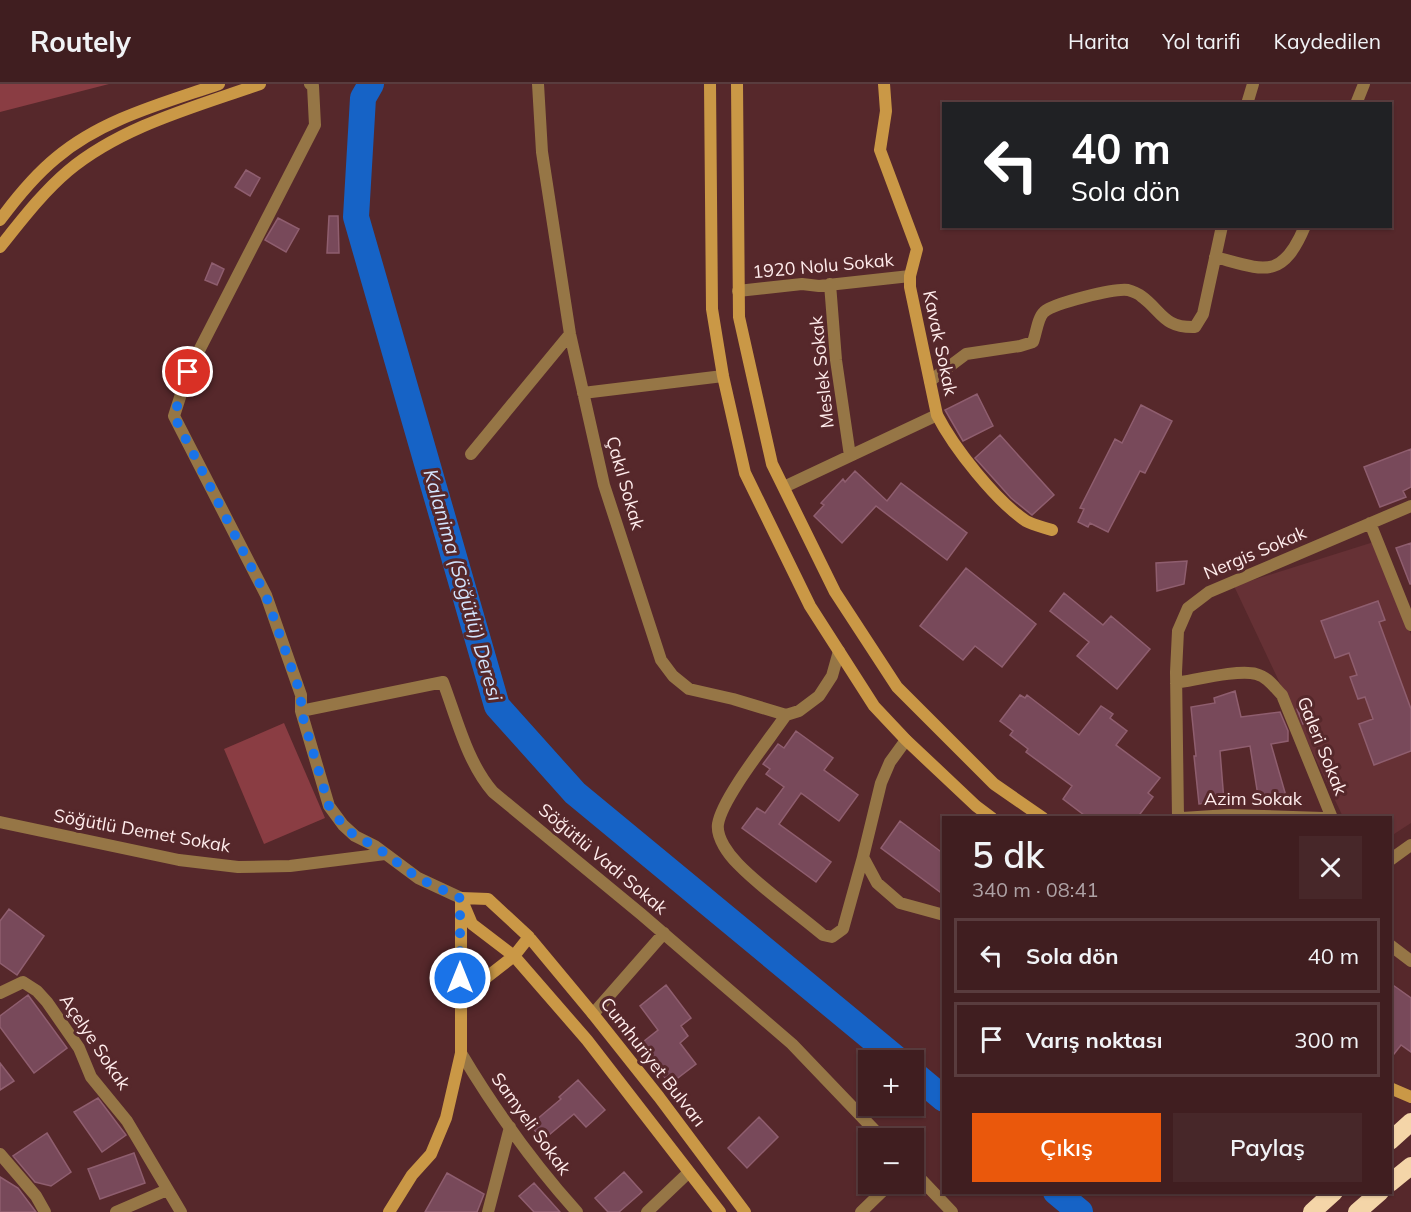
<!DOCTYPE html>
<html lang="tr">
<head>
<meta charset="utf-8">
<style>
	:root { --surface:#401e20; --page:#472729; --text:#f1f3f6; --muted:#aea2a5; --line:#593c3e; --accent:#ea580c }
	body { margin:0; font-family:Mulish,sans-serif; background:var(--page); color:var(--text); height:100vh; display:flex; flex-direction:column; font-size:22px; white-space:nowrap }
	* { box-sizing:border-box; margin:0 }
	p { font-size:20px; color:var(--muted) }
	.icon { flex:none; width:33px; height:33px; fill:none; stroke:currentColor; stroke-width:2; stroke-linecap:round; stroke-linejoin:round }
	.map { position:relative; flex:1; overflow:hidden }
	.panel { position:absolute; left:942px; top:732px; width:450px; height:378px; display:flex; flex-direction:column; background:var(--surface); border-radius:0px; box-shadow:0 2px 4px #0004,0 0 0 2px var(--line) }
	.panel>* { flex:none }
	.top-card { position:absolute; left:942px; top:18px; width:450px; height:126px; border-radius:0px; box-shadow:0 2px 4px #0004,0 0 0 2px var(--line); background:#202124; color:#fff; overflow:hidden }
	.controls { position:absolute; left:858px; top:966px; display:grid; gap:12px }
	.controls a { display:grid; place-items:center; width:66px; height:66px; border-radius:0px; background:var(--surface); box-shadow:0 2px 4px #0004,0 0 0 2px var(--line); font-size:30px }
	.pin { position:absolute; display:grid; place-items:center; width:51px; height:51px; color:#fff; margin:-26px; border:3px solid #fff; border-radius:50%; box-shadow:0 2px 6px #0007 }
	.me { position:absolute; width:66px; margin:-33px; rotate:0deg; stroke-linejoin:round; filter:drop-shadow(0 0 4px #0008) }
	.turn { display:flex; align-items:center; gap:21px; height:126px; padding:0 30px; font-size:27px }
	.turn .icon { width:78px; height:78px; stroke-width:2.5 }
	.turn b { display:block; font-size:42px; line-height:51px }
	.round { display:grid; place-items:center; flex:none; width:63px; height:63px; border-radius:0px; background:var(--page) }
	.summary { display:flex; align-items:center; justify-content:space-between; height:102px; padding:0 30px }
	h1 { font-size:36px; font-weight:600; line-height:45px }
	.cta { display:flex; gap:12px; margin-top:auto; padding:12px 30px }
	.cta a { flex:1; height:69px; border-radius:0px; background:var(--accent); color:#fff; font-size:24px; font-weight:600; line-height:69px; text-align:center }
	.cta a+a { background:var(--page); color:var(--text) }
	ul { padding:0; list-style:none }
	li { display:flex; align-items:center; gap:18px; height:75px; margin:0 12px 9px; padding:0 18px; border:3px solid var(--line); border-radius:0px }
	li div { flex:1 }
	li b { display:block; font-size:22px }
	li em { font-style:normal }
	header { display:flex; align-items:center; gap:36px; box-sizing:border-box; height:84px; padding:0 30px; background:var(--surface); border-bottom:2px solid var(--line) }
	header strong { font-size:28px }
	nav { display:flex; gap:33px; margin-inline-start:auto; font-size:21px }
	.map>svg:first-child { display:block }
	.built { fill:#663135 }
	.green { fill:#8a3d43 }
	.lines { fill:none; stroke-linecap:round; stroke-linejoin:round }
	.river { stroke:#1663c6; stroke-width:26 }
	.building { fill:#78495a; stroke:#8f5e6f; stroke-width:1.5 }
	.street { stroke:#967646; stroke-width:12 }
	.secondary { stroke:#ca9846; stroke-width:12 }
	.highway { stroke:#f4d5a8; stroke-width:18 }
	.route { stroke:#1a73e8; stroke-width:10; stroke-dasharray:0 18 }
	.labels { text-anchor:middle; stroke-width:6; stroke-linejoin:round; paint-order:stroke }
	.street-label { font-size:18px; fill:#ffecec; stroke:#56282b }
	.water-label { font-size:20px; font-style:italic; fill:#d3e5fe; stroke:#56282b }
</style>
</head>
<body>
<header>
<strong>Routely</strong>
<nav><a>Harita</a><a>Yol tarifi</a><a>Kaydedilen</a></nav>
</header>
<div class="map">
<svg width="1411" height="1128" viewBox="0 0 1411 1128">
	<rect width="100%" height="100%" fill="#56282b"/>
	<path class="built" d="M1380,456L1411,551V739L1391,752L1390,734L1343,733L1234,502Z"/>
	<path class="green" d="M0,0H109L0,28Z
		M284,639L325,734L264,760L224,665Z"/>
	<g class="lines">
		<path class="river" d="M371,0L363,14L356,133L497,622L575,709L898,976
			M914,990L944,1015
			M1056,1108L1080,1128"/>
	</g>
	<path class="building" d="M246,86L260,94L250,112L235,103Z
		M329,132H338L339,169H327Z
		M278,134L299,145L286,168L265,156Z
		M212,179L224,185L217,201L205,196Z
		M977,310L993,342L963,357L945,326Z
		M1141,321L1172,337L1145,389L1140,387L1108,448L1090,439L1088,443L1078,438L1084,425L1080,424L1115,355L1122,359Z
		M1000,351L1054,411L1032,431L1011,414L975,374Z
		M1411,365V403L1403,407L1406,413L1380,423L1364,383Z
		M855,387L887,417L901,399L967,449L947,476L876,422L842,459L814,432L824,421L821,419L843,395L845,398Z
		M1411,459V500H1410L1396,464Z
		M1187,477L1184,500L1157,507L1156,479Z
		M966,484L1036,540L1002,583L975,562L963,576L920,542Z
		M1064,509L1103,541L1111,532L1150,565L1117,605L1077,572L1089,558L1050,527Z
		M1378,517L1385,536L1379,538L1411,625V667L1374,681L1359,640L1373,635L1365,613L1358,615L1350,593L1357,591L1349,569L1335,574L1321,537Z
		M1235,607L1241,633L1280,628L1288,647V657L1271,660L1288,719L1259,718L1250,662L1220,667L1224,717L1199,720L1194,672H1196L1191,623L1215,619L1214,614Z
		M1020,611L1025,614L1027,611L1079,651L1101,622L1113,630L1110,634L1127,647L1116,661L1160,694L1148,709L1153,713L1137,734H1088L1063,715L1072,702L1026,668L1028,665L1010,651L1013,647L1000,637Z
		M1309,619L1316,634L1303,640L1297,625Z
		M796,647L833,674L824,686L858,711L839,737L801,709L779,740L831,778L816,798L742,744L757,724L765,729L784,703L766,690L770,685L763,680L778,660L784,664Z
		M900,737L944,770V811L881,764Z
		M9,825L44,852L17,891L0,879V837Z
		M1390,899L1411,914V968L1401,961L1390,975Z
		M666,901L691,934L681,942L688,952L680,959L696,980L670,1000L639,961L658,946L640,922Z
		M28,911L67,964L34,989L0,943V932Z
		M0,979L14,997L0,1006Z
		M578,996L605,1026L586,1043L574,1030L543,1056L530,1041L561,1015L559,1013Z
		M98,1014L126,1051L102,1068L74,1028Z
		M759,1033L778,1053L747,1084L728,1064Z
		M47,1049L71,1088L51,1102L35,1098L13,1072Z
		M134,1069L145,1099L100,1115L88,1085Z
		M624,1088L642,1108L619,1128H608L595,1114Z
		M447,1089L484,1110L477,1128H425Z
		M0,1093L18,1104L36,1128H0Z
		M534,1099L560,1128H534L519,1112Z"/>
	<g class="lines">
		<path class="street" d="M310,0L313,2L315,41L188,288L174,332L266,511L301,611V627L329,722L343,741L355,752L375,762L418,794L461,814
			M538,0L542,68L570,250L604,401L661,576L673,592L689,605L733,615L786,631L799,627L819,612L832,592L839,567
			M1247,20L1253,0
			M1356,20L1364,0
			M1215,173C1264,186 1282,197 1305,142
			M830,200L836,276L850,372
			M738,207L802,200L819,202L910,192
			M930,297L966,270L1020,262L1033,258C1036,250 1038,233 1044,228C1054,219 1115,204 1128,206C1132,207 1139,210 1141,212C1162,227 1163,244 1195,243L1203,230L1222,142
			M583,309L723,292
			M471,370L570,250
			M784,403L937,331
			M1370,439L1411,541
			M1176,599C1196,596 1239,585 1256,590C1268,593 1274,603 1282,611L1332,734
			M301,627L443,598C457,635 467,678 493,708L641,830L792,960L882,1054
			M786,631C769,656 722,714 718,740C716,754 729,771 738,780C762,805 796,828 823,851L832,853L843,845L863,773
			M906,656L890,678L881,699L863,773L877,799L900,819L944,831
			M1178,734L1176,588L1178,547L1188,524L1209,508L1411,422
			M1182,734L1229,731L1323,734
			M0,738L179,776L238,783L290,782L385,770
			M1390,776L1411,761
			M1390,861L1411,877
			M0,909L23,898L37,907L47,918L79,964L91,993L127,1037L181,1128
			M593,930L664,849
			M461,969C495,1026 533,1079 577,1128
			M0,1070L36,1112L45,1128
			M914,1088L952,1128
			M116,1128L167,1106
			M488,1128L510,1043
			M647,1128L688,1089
			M861,1128L890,1100"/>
		<path class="secondary" d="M710,0L712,225L723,292L745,389L810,522L874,622L906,656L976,722L992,734
			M737,0L739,233L772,380L835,508L897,603L994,700L1043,734
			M884,0L886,27L880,66L917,165L910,192V203L937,331C954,364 995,416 1026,437C1033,441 1043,443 1052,446
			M0,136C17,113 34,92 56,74C102,35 164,19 219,0
			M0,163C21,137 42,109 68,87C122,42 195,23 260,0
			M461,814L488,815L529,853L593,930L659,1013L745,1128
			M461,814L472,840L514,872L587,956L720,1128
			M460,914L514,872L529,853
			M1390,1004L1411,1013
			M389,1128L412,1091L431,1070L446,1034L461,969V818"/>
		<path class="highway" d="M1390,1057L1411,1038
			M1390,1099L1411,1082
			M1312,1128L1334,1108
			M1357,1128L1380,1108"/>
	</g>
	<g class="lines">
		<path class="route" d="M188,288L174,332L266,512L301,611V627L329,722L343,741L355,752L375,762L418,794L460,814V894"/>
	</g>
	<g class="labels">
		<g class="street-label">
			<text transform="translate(823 182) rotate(-5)" y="6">1920 Nolu Sokak</text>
			<text transform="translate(940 259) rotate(78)" y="6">Kavak Sokak</text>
			<text transform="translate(822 288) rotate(-96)" y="6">Meslek Sokak</text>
			<text transform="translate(625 399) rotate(74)" y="6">Çakıl Sokak</text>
			<text transform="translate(1255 469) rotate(-23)" y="6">Nergis Sokak</text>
			<text transform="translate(1322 662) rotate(68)" y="6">Galeri Sokak</text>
			<text x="1253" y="721">Azim Sokak</text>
			<text transform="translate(142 747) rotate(10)" y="6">Söğütlü Demet Sokak</text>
			<text transform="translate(603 775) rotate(40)" y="6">Söğütlü Vadi Sokak</text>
			<text transform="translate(95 958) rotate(56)" y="6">Açelye Sokak</text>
			<text transform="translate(653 978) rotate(52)" y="6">Cumhuriyet Bulvarı</text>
			<text transform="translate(531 1040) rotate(54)" y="6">Samyeli Sokak</text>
		</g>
		<g class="water-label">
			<text transform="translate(463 501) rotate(74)" y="7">Kalanima (Söğütlü) Deresi</text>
		</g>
	</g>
</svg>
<div class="controls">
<a>+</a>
<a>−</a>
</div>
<div class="pin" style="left:188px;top:288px;background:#d93025"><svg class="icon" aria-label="arrive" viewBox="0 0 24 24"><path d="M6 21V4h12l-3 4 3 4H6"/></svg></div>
<svg class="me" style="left:460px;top:894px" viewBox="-20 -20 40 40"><circle r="17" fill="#1a73e8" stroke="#fff" stroke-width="3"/><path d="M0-11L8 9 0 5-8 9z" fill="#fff"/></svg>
<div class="top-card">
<div class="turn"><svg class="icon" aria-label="left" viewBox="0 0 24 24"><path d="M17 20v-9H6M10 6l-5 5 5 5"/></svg><div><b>40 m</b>Sola dön</div></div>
</div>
<section class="panel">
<div class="summary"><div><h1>5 dk</h1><p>340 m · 08:41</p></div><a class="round"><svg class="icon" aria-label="close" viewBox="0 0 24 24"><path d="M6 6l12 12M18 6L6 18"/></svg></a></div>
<ul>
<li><svg class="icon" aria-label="left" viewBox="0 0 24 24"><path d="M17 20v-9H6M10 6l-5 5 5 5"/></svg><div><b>Sola dön</b></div><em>40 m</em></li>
<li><svg class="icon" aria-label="arrive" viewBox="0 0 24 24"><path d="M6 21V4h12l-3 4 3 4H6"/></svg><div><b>Varış noktası</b></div><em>300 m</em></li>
</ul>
<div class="cta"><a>Çıkış</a><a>Paylaş</a></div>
</section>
</div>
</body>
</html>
